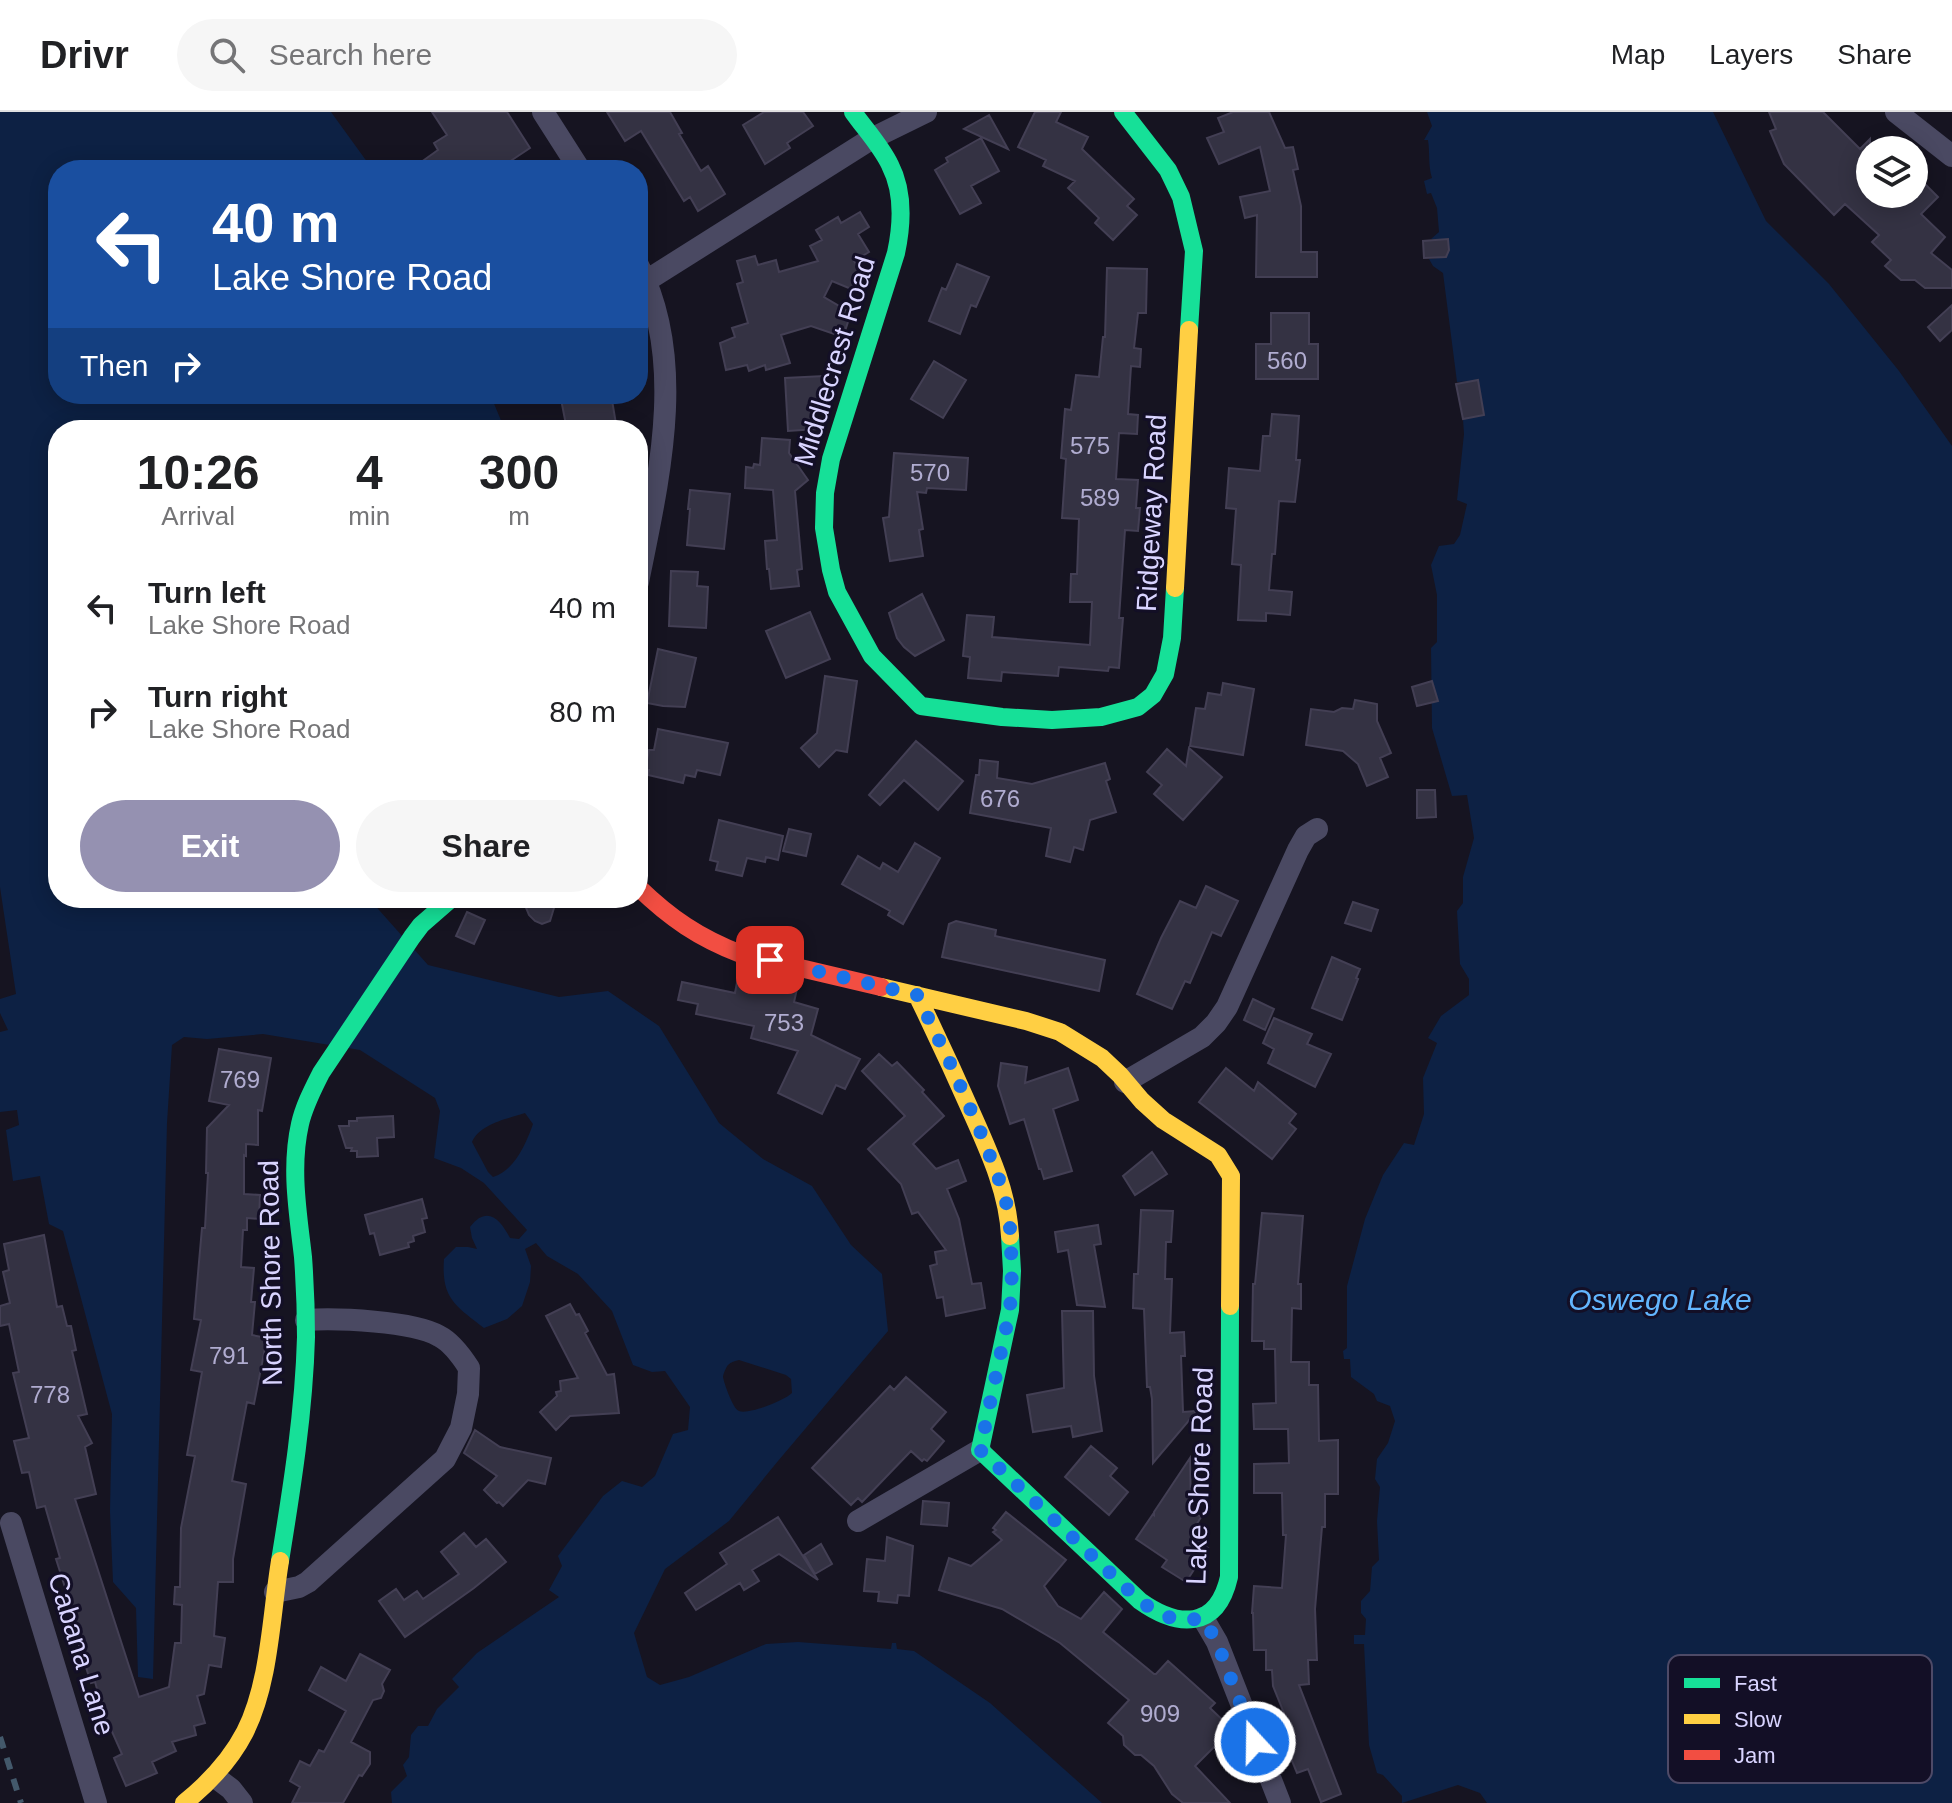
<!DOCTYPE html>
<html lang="en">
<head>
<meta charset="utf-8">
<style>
	:root { --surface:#fff; --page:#f6f6f6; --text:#202124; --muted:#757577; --line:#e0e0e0; --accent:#9591b1 }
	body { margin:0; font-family:Arial,sans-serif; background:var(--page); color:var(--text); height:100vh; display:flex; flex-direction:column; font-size:30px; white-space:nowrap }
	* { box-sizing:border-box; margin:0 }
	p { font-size:26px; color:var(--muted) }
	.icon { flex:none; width:44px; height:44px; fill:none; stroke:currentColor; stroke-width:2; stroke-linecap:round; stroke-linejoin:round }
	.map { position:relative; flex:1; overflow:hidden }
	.sheet { position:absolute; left:48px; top:308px; width:600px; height:488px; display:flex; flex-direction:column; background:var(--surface); border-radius:32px; box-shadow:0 4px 20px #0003 }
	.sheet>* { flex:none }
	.hud { position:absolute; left:48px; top:48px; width:600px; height:244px; border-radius:32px; box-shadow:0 4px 20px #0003; background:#1a4fa0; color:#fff; overflow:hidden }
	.buttons { position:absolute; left:1856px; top:24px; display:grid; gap:16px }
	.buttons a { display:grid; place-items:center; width:72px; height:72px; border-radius:50%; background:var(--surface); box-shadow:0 4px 20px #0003; font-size:40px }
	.pin { position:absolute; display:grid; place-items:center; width:68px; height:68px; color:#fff; margin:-34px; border-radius:16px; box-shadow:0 4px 12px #0006 }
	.me { position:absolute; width:88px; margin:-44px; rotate:339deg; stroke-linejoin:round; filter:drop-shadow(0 0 6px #0008) }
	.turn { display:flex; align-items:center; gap:28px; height:168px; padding:0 32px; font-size:36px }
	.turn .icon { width:104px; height:104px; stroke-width:2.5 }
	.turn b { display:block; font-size:56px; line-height:68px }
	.then { display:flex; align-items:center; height:76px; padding:0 32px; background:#0003; gap:16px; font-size:30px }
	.eta { display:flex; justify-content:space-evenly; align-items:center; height:136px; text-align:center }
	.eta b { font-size:48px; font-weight:700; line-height:56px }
	.button { display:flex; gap:16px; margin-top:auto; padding:16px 32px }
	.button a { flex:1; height:92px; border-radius:48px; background:var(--accent); color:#fff; font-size:32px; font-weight:700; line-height:92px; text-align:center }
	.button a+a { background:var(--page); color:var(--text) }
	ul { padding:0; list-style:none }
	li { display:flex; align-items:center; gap:24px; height:104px; padding:0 32px }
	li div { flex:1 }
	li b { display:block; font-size:30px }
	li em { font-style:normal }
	header { display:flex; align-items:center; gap:48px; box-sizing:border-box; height:112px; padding:0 40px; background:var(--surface); border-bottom:2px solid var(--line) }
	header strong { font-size:38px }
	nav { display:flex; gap:44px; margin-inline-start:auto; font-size:28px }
	.search { width:560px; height:72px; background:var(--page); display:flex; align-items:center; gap:20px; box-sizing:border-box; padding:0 28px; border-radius:44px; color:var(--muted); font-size:30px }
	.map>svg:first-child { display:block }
	.water { fill:#0d2144; fill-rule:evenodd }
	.building { fill:#343243; stroke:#433f54; stroke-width:2 }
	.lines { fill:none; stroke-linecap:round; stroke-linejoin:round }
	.street { stroke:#4a4962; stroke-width:22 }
	.fast { stroke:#16e098; stroke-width:18 }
	.slow { stroke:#ffcf43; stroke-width:18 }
	.jam { stroke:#f24e42; stroke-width:18 }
	.rail { stroke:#43596b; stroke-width:6; stroke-dasharray:12 10; stroke-linecap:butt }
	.route { stroke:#1a73e8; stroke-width:14; stroke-dasharray:0 25.2 }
	.labels { text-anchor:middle; stroke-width:6; stroke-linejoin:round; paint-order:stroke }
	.number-label { font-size:24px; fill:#b0acd0 }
	.street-label { font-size:28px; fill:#d9d4ff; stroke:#130f26 }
	.water-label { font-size:30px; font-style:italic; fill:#62b6ff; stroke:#130f26 }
	.key { fill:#130f26; stroke:#4e4a67; stroke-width:2 }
	.key-label { font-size:22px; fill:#d9d4ff }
</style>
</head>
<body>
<header>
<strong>Drivr</strong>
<div class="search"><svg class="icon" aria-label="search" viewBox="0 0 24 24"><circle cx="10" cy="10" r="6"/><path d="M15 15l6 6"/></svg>Search here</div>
<nav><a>Map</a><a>Layers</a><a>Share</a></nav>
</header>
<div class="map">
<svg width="1952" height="1691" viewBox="0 0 1952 1691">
	<rect width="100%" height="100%" fill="#161421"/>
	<path class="water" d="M0,0H331L373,58H58V282H490L505,318H58V786H372L371,789L428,853L559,885L608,879L659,914L719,1011L763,1047L812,1074L851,1133L882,1162L888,1219L778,1349L729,1409L665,1457L634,1521L647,1565L660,1573L689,1565L766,1532L798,1530L891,1537L892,1531H896L897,1537L914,1539L990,1591L1102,1691H392L391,1680L407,1664L403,1653L409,1645L411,1623L418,1614H428L437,1597L459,1575L452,1567L477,1541L559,1485L549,1478L562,1454L558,1444L603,1384L622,1369L642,1375L655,1364L673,1322L688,1318L690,1295L665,1259L652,1260L633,1253L612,1199L578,1162L547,1144L536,1131L525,1137L531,1154L530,1170L522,1194L507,1207L484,1216C456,1194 441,1187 444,1147L456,1135H468L477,1137L472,1126L470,1115C487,1093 500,1107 510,1126L519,1127L527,1118L484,1071L461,1056L434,1046L440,999L435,986L360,938L263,922L207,927L184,925L172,933L167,1011L153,1567L138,1565L136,1496L113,1470L110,1399L112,1302L63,1119L49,1112L40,1064L13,1069L6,1018L19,1013L17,998L0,1000V920L8,918L0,901V887L16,882L0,775ZM525,1001L533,1012C526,1032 514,1059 493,1065L488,1060L472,1030C480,1012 507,1007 525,1001ZM739,1248L786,1263L791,1267L792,1281C785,1288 749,1303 739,1299C733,1297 724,1271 723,1265C723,1263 726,1255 728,1253C731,1250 735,1249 739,1248Z
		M1427,0H1713L1766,109L1829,172L1899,259L1952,334V1691H1487L1480,1681L1458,1673L1402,1691V1684L1383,1663L1377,1661L1369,1633L1364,1532H1354V1523H1365L1366,1507L1361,1501V1489L1370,1479L1372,1455L1379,1448L1377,1409L1380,1375L1375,1367L1377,1347L1388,1331L1395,1309L1390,1294L1377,1289L1374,1282L1351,1265L1350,1247H1344L1343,1239L1347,1236V1174L1365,1107L1383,1063L1404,1031L1414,1033L1424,1002L1423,966L1437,931L1428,926L1441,904L1469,883V867L1460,852L1457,799L1463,791V765L1474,726L1467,683L1452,684L1432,616L1431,536L1437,530V483L1431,453L1439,434L1454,432L1460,423L1467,392L1457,388L1464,322L1463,307L1484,303L1477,269L1457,270L1443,161L1433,154L1429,147L1446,145L1449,133L1443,127H1431L1439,120L1437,96L1431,81L1427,82L1424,69L1432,66C1428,53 1430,41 1428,28H1424L1432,14Z"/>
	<path class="building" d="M432,0H507L530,36L509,50L514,58H410L438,38L434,31L447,23Z
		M607,0H670L682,21L679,22L701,59L708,54L725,82L698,99L690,85L684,89L641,19L625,29Z
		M764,0H803L813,14L787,31L790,36L765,52L743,13Z
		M1035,0H1061L1056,10L1088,25L1082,37L1134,87L1127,94L1137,103L1113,128L1095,111L1099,106L1068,76L1075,69L1043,54L1046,48L1018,35Z
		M1233,0H1269L1285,36L1293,35L1298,57L1293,58L1301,94V140H1317V165H1256L1257,103L1245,106L1240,85L1270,79L1260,35L1219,52L1207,26L1224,20L1218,6Z
		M1769,0H1823L1860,37L1870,27V82H1914V77L1922,69L1938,85L1921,102L1945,125L1931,141L1952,158V176H1925L1915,168H1901L1885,154L1891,148L1872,130L1879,123L1845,92L1834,103L1784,52L1770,19L1776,17Z
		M989,3L1008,37L964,17Z
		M981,26L999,59L971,74L981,91L960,102L935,58L948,50L946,46Z
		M860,100L869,115L858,122L869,140L854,149L864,163L861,181L832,169L824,185L851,201L843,225L811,214L781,223L790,251L766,258L765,253L749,259L747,253L726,258L720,231L735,225L732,216L748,211L737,172L743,170L737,149L755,144L758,153L776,148L779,160L818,149L810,134L822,128L816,118L838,105L841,111Z
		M1448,127L1449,138L1446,145L1424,146L1423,129Z
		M957,152L989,165L976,195L971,193L960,222L929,209L942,176L946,178Z
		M1107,156L1147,157L1146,201H1138L1134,236L1141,237L1140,255L1131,254L1128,302L1138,303L1137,322L1119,321L1116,367L1138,368L1136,396H1140L1138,419L1125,418L1119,506H1123L1119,556L1109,555L1108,559L1059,555L1058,564L1002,560L1001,569L968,566L970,545L963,544L967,503L994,505L992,525L1090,533L1092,490H1070L1071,462H1077L1079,407L1062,406L1066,347L1061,346L1065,297L1071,298L1076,263L1099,265L1103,225H1105Z
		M1952,193V218L1940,229L1928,215Z
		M1271,201H1309V232H1318V267H1256V232H1271Z
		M934,249L966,268L943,306L911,287Z
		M824,264L825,284L819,285V295H815L817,317L788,319L785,266Z
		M1478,268L1484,303L1463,307L1456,272Z
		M560,282H611L617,318H567Z
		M1272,302L1299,304L1296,348H1300L1295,390L1279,389L1275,442H1272L1269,478L1292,480L1290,503L1266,501V509L1238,508L1241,453L1232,452L1236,397L1226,396L1229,356L1260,359L1263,324H1270Z
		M762,326L790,328L789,341L808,368L795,379L802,457L797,458L799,474L771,477L769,457H767L765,429L777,428L773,378L745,376L746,355L753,356L754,352L760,353Z
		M894,341L968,346L966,378L927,376L926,381L917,380L923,417L919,418L923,444L890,449L883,406L889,405Z
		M690,378L730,382L724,437L687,433L690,397H688Z
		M671,459L698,460L697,474L708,475L706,516L669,514Z
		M922,482L944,528L915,544L904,535L897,526L889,501Z
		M810,500L830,547L786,566L766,519Z
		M658,537L696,546L685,595L663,594L647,591Z
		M825,564L857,569L847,640L836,638L819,655L801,636L817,621Z
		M1432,569L1438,589L1417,594L1412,575Z
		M1223,571L1254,577L1243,643L1190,634L1196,596L1205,597L1208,581L1221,583Z
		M1355,588L1377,592V609L1391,641L1380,646L1388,665L1367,674L1358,652L1343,639L1306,633L1311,597L1334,600L1342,596L1353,597Z
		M658,617L728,631L720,663L697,658L695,665L685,663L683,671L648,663L649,658H645L649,638H654Z
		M916,629L963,669L938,698L904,668L880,693L869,683Z
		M1189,636L1222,665L1183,708L1154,682L1162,673L1147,660L1167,637L1186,654Z
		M980,648L998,650L997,666L1032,672L1105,651L1110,667L1106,669L1116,700L1090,708L1083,738L1074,735L1070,750L1046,744L1051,716L970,701L976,663H979Z
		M1417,678H1435L1436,705L1417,706Z
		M719,708L783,724L778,748L766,745L765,750L747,746L742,764L716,758L718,750L710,748Z
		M789,717L811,722L806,744L783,739Z
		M915,731L940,746L903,812L888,803L890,799L842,772L858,744L880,757L883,751L898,760Z
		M1206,774L1238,789L1221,824L1212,820L1190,871L1185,869L1172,897L1137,882L1161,826L1180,789L1196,796Z
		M522,786H557L550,809L542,812L535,809L529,803Z
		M1353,790L1378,798L1371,819L1345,811Z
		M467,800L485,808L474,832L456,824Z
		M956,809L996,818L995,824L1105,848L1099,879L942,845L949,812Z
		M1332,845L1360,857L1356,866L1358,867L1342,908L1312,896Z
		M739,860L760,865L759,868L797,877L794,890L818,897L811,923L860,947L845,977L836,973L822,1002L778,981L798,939L751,926L754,914L696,902L698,892L678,888L682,870L735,881Z
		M1253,887L1274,897L1265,918L1244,908Z
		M1274,906L1312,922L1307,932L1331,942L1315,975L1268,951L1274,937L1263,931Z
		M219,937L271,946L262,999L258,998V1033L246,1032V1044L244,1043V1082L260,1083L259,1107L247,1106V1118H243L241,1155L254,1156L251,1190H255L252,1223L267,1226L254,1292L247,1290L232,1369L246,1372L233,1447V1470H218L214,1524L225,1526L221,1555L209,1553L204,1582L197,1584L205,1611L194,1614L196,1623L172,1630L176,1639L152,1650L157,1661L126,1674L114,1646L122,1642L105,1604L95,1570L91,1571L71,1508L75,1507L56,1447L60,1446L45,1394L37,1396L29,1360L22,1361L14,1329L29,1326L13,1261L19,1260L9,1212L0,1214V1194L10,1191L3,1160L9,1158L4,1132L44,1123L57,1195L62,1194L67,1214H71L76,1238L72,1239L87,1302L78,1304L92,1331L85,1335L96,1382L75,1387L139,1585L169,1575L175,1531H181L182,1493L174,1492L175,1475H180L181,1416L195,1344L187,1343L202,1260L191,1258L201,1208L194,1207L202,1116H205L208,1061H206L207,1016L229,993L209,989Z
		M879,942L892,954L897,950L924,978L922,980L944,1004L913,1032L936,1057L958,1048L966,1069L947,1077L959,1107L972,1172L981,1171L985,1196L946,1204L943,1185L937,1186L930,1154L937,1152L935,1140L946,1138L918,1100L912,1102L901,1072L868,1037L905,1004L862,959Z
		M1001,951L1027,955L1025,971L1068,956L1078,988L1053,997L1072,1059L1044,1067L1041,1057H1039L1024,1007L1010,1012L998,974Z
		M1226,956L1254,979L1258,970L1296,1002L1289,1011L1296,1017L1272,1047L1199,990Z
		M393,1004L394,1025L377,1026L378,1044L357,1045V1039H351L352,1036H346L339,1014H349V1009H357V1006Z
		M1152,1040L1167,1062L1135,1083L1123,1064Z
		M422,1087L427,1106L422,1107L425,1120L413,1124L414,1129L408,1131L409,1135L380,1143L374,1121L370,1122L365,1103Z
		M1141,1098L1173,1099L1171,1130H1166L1165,1167H1172L1170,1221L1184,1220L1185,1244H1181L1183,1300L1197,1299L1153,1351L1152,1287L1150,1275H1147L1144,1197L1133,1196L1134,1162H1138Z
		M1262,1101L1303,1104L1298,1172H1301V1197L1292,1196L1291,1250H1309V1273H1318L1319,1329L1338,1328V1382H1325V1415H1322L1315,1497L1317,1548H1308L1309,1572L1299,1573L1341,1682L1321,1690L1308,1657L1297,1661L1282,1625L1292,1621L1273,1574L1272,1558H1266V1538H1254L1253,1501H1252L1254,1474L1282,1476L1286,1423H1283L1282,1381H1254V1352L1289,1351L1288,1317H1254L1253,1292L1276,1291L1275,1237H1264V1229H1252L1253,1172H1255Z
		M1098,1113L1101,1132L1094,1133L1105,1195L1077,1193L1068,1138L1058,1140L1055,1120Z
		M570,1192L576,1203L579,1202L588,1219L585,1221L607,1263L614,1262L619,1301L570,1304L556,1318L540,1300L557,1284L556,1280L561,1279L560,1269L578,1266L546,1204Z
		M1062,1199H1093L1094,1264L1102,1319L1073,1325L1071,1314L1033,1320L1027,1283L1064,1276Z
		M906,1265L946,1300L931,1317L944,1329L927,1349L924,1347L922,1349L911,1339L862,1390L858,1386L851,1393L812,1356L890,1274L894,1278Z
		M475,1318L500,1335L551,1346L545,1372L528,1368L503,1394L499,1390L497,1391L484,1378L497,1364L464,1341Z
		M1091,1334L1117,1356L1110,1364L1128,1380L1109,1403L1065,1365Z
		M1190,1346L1191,1398L1201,1405L1194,1417L1204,1423L1199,1430L1208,1436L1186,1470L1162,1455L1167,1448L1136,1427L1153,1402L1154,1403V1400Z
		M923,1389L949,1391L947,1414L921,1412Z
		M1006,1400L1066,1448L1044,1474L1058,1494L1081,1507L1104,1480L1122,1497L1103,1520L1154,1562H1156L1168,1549L1215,1591L1210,1596L1232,1617L1195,1654L1230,1691H1183L1172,1682L1154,1654L1141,1643H1135L1124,1633L1123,1624L1108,1611L1129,1588L1060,1531L1002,1497L939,1478L949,1446L971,1454L1002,1428L993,1420L996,1418L993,1416Z
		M778,1405L818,1468L779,1442L752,1458L759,1469L744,1478L740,1471L696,1498L685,1481L727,1452L720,1441Z
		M464,1421L476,1435L486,1427L506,1450L474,1476L405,1525L379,1489L396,1477L404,1488L417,1479L423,1487L459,1462L441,1440Z
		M887,1425L913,1434L909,1484L898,1483L897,1491L878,1489L879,1480L864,1479L867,1447L885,1449Z
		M821,1432L832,1452L815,1462L804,1443Z
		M360,1542L390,1558L382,1572L384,1579L381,1586L373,1588L351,1630L370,1640V1652L362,1664L359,1663L343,1691H292L300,1675L290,1669L300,1649L310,1654L319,1638L324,1640L346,1599L309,1578L321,1555L346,1569Z"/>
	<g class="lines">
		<path class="street" d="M543,0L580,58
			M1896,0L1952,44
			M638,153C688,249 658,370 638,470
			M646,169L871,27L926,0
			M1125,970L1202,925L1216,911L1227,895L1298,738L1306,724L1317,717
			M858,1409L980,1338
			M11,1411L96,1691
			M275,1480L299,1475L308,1470L445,1347L461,1316L468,1282L469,1256C462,1245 451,1230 439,1224C413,1209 337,1206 306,1208
			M1203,1506L1217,1530L1280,1691
			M215,1665L231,1677L242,1691"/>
		<path class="fast" d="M853,0C865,17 881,34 890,53C904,80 902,113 896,141L831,347L825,381L824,416L831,458L837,480L872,544L921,594L1002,605L1052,608L1101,605L1138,595L1153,583L1165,562L1172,526L1175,476
			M1123,0L1168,58L1181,85L1194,139L1189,218
			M1010,1124L1012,1159L1010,1198L980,1338L1140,1489C1178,1516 1217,1518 1229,1465L1230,1194
			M280,1449C292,1375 304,1300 306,1225C306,1198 305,1172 303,1145C298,1101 290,1056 300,1012C304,994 313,977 321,961L412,825L421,813L452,786"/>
		<path class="slow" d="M1175,476L1189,218
			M881,875L1026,909L1060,920L1102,946L1120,963L1142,989L1163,1008L1218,1043L1231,1064L1230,1194
			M917,883C937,924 956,965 974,1006C991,1044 1008,1082 1010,1124
			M184,1691C209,1671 230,1649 245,1620C270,1570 271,1504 280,1449"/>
		<path class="jam" d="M638,775C670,806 699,826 741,842L881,875"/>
		<path class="rail" d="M0,1625L21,1691"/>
	</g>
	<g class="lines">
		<path class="route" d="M770,848L917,883L952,955L983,1026L1005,1083L1010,1116L1012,1159L1010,1198L980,1338L1140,1489C1164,1505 1174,1511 1203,1506L1217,1530L1255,1630"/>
	</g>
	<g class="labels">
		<g class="number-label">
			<text x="1287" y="257">560</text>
			<text x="1090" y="342">575</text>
			<text x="930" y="369">570</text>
			<text x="1100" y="394">589</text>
			<text x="1000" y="695">676</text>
			<text x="784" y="919">753</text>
			<text x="240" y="976">769</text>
			<text x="229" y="1252">791</text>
			<text x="50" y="1291">778</text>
			<text x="1160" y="1610">909</text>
		</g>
		<g class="street-label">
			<text transform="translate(834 249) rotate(-73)" y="10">Middlecrest Road</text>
			<text transform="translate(1151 401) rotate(-87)" y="10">Ridgeway Road</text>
			<text transform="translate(270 1161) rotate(-91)" y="10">North Shore Road</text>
			<text transform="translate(1199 1364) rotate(-88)" y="10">Lake Shore Road</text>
			<text transform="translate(82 1542) rotate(73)" y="10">Cabana Lane</text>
		</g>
		<g class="water-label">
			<text x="1660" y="1198">Oswego Lake</text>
		</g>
	</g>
	<rect x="1668" y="1543" width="264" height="128" rx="12" class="key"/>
	<rect x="1684" y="1566" width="36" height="10" fill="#16e098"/>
	<rect x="1684" y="1602" width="36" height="10" fill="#ffcf43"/>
	<rect x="1684" y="1638" width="36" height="10" fill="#f24e42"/>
	<g class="key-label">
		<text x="1734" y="1579">Fast</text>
		<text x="1734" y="1615">Slow</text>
		<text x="1734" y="1651">Jam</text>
	</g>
</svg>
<div class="buttons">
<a><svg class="icon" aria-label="layers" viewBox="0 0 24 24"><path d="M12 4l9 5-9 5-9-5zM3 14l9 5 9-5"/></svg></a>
</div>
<div class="pin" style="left:770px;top:848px;background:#d93025"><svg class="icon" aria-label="arrive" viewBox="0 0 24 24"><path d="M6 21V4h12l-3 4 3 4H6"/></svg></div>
<svg class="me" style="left:1255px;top:1630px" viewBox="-20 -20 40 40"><circle r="17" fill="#1a73e8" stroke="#fff" stroke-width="3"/><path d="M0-11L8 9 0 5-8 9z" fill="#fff"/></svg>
<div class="hud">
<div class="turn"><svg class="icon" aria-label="left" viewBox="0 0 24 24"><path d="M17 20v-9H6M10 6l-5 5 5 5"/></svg><div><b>40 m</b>Lake Shore Road</div></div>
<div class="then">Then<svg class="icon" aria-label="right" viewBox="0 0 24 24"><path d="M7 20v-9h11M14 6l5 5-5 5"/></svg></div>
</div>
<section class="sheet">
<div class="eta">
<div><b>10:26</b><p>Arrival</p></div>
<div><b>4</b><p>min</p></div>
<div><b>300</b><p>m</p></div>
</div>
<ul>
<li><svg class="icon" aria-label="left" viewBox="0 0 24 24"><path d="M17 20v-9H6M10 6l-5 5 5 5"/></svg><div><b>Turn left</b><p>Lake Shore Road</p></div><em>40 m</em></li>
<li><svg class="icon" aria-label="right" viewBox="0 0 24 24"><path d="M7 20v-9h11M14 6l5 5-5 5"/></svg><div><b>Turn right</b><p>Lake Shore Road</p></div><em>80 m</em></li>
</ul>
<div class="button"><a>Exit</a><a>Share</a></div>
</section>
</div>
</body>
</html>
